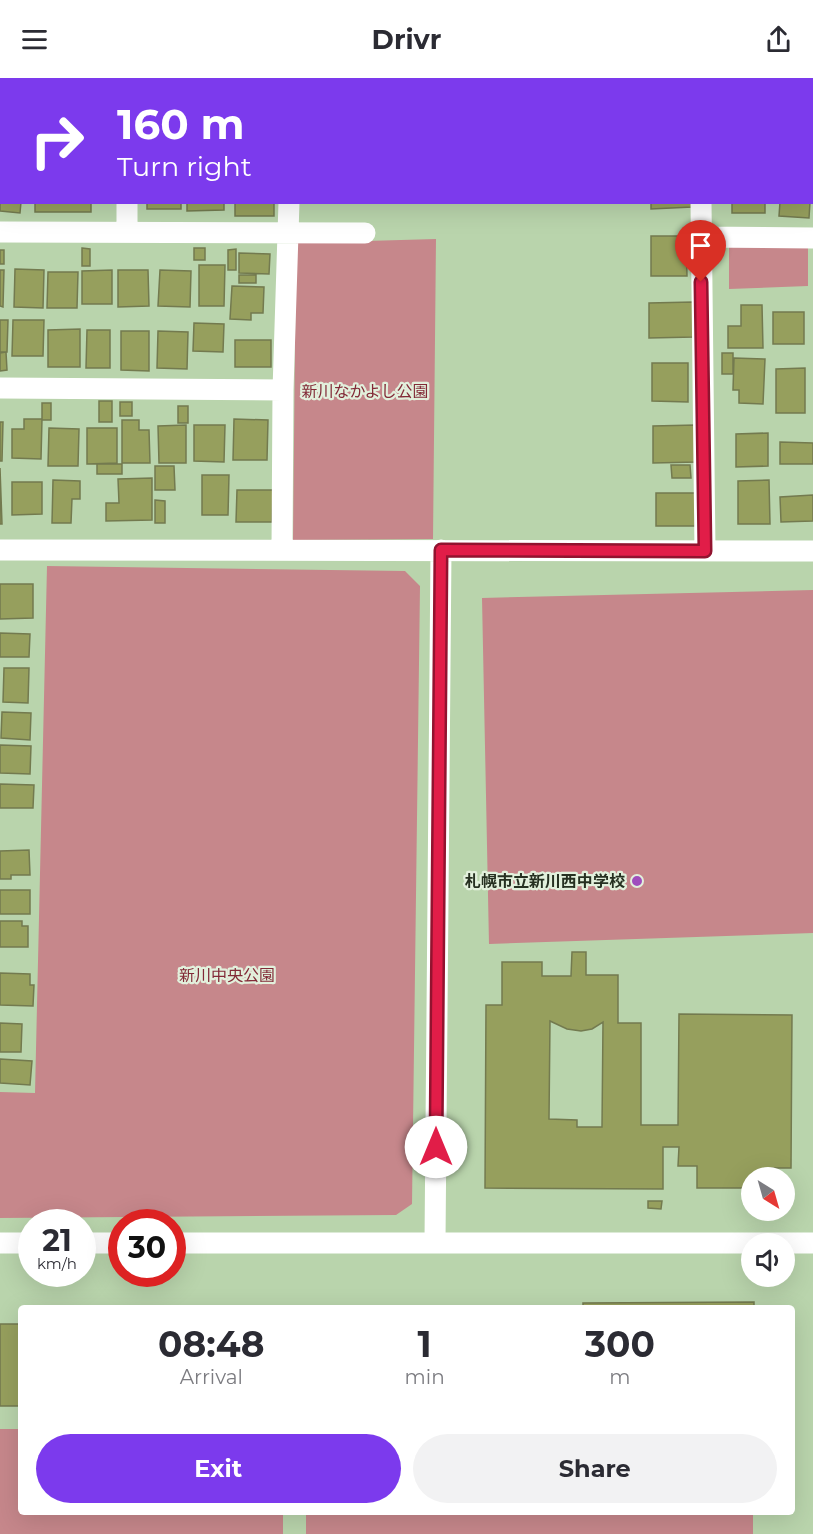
<!DOCTYPE html>
<html lang="en">
<head>
<meta charset="utf-8">
<style>
	:root { --surface:#fff; --page:#f2f2f3; --text:#2b2b33; --muted:#7c7c81; --accent:#7c3aed }
	body { margin:0; font-family:Montserrat,"Noto Sans JP",sans-serif; background:var(--page); color:var(--text); height:100vh; display:flex; flex-direction:column; font-size:22px; white-space:nowrap }
	* { box-sizing:border-box; margin:0 }
	p { font-size:20px; color:var(--muted) }
	.icon { flex:none; width:33px; height:33px; fill:none; stroke:currentColor; stroke-width:2; stroke-linecap:round; stroke-linejoin:round }
	.map { position:relative; flex:1; overflow:hidden }
	.drawer { position:absolute; left:18px; top:1227px; width:777px; height:210px; display:flex; flex-direction:column; background:var(--surface); border-radius:6px; box-shadow:0 6px 24px #0002 }
	.drawer>* { flex:none }
	.guide { position:absolute; left:0px; top:0px; width:813px; height:126px; box-shadow:0 6px 24px #0002; background:#7c3aed; color:#fff; overflow:hidden }
	.needle { width:39px; rotate:143deg }
	.buttons { position:absolute; left:741px; top:1089px; display:grid; gap:12px }
	.buttons a { display:grid; place-items:center; width:54px; height:54px; border-radius:50%; background:var(--surface); box-shadow:0 6px 24px #0002; font-size:30px }
	.speed { position:absolute; left:18px; top:1131px; display:flex; gap:12px; font-size:30px; font-weight:700; text-align:center }
	.speed>* { display:grid; place-content:center; width:78px; height:78px; border-radius:50%; background:var(--surface); box-shadow:0 6px 24px #0002; line-height:1 }
	.speed small { font-size:15px; font-weight:400 }
	.speed .limit { border:9px solid #d22; background:#fff; color:#111 }
	.pin { position:absolute; display:grid; place-items:center; width:51px; height:51px; color:#fff; margin:-62px -26px; border-radius:50% 50% 50% 0; rotate:-45deg; box-shadow:0 0 6px #0007 }
	.pin .icon { rotate:45deg }
	.me { position:absolute; width:66px; margin:-33px; rotate:0deg; stroke-linejoin:round; filter:drop-shadow(0 0 4px #0008) }
	.turn { display:flex; align-items:center; gap:21px; height:126px; padding:0 18px; font-size:27px }
	.turn .icon { width:78px; height:78px; stroke-width:2.5 }
	.turn b { display:block; font-size:42px; line-height:51px }
	.eta { display:flex; justify-content:space-evenly; align-items:center; height:102px; text-align:center }
	.eta b { font-size:36px; font-weight:700; line-height:42px }
	.button { display:flex; gap:12px; margin-top:auto; padding:12px 18px }
	.button a { flex:1; height:69px; border-radius:36px; background:var(--accent); color:#fff; font-size:24px; font-weight:700; line-height:69px; text-align:center }
	.button a+a { background:var(--page); color:var(--text) }
	header { display:flex; justify-content:space-between; align-items:center; height:78px; padding:0 18px; background:var(--surface); font-size:27px; font-weight:700 }
	.map>svg:first-child { display:block }
	.green { fill:#c6878b }
	.building { fill:#969f5d; stroke:#737a4f; stroke-width:1.5; fill-rule:evenodd }
	.lines { fill:none; stroke-linecap:round; stroke-linejoin:round }
	.street { stroke:#fff; stroke-width:21 }
	.route-casing { stroke:#92132f; stroke-width:15 }
	.route { stroke:#e11d48; stroke-width:10 }
	.poi-dot { fill:#9f4ebd; stroke:#e2f0dc; stroke-width:2 }
	.labels { text-anchor:middle; stroke-width:4.5; stroke-linejoin:round; paint-order:stroke }
	.park-label { font-size:16px; fill:#822a37; stroke:#e2f0dc }
	.poi-label { font-size:16px; font-weight:bold; fill:#263021; stroke:#e2f0dc; text-anchor:end }
</style>
</head>
<body>
<header><svg class="icon" aria-label="menu" viewBox="0 0 24 24"><path d="M4 6h16M4 12h16M4 18h16"/></svg>Drivr<svg class="icon" aria-label="share" viewBox="0 0 24 24"><path d="M12 15V3M7 8l5-5 5 5M5 13v7h14v-7"/></svg></header>
<div class="map">
<svg width="813" height="1456" viewBox="0 0 813 1456">
	<rect width="100%" height="100%" fill="#b9d4ac"/>
	<path class="green" d="M436,161L433,461L293,462L296,165Z
		M808,165V208L729,211V167Z
		M47,488L405,493L420,508L412,1126L396,1137L0,1140V1014L35,1015Z
		M813,512V855L489,866L482,520Z
		M0,1351H21V1434H283V1456H0Z
		M306,1434H753V1456H306Z"/>
	<path class="building" d="M214,0H262V2Z
		M322,0H360V2H322Z
		M0,96L2,124H21L20,135L0,133Z
		M35,124H91V134H35Z
		M147,124H181V131H147Z
		M187,124H224V132L187,133Z
		M235,124H274V138H235Z
		M651,124H692V129L651,131Z
		M732,124H765V135H732Z
		M780,124H810L809,140L779,138Z
		M651,158H686L687,198H651Z
		M82,170L90,171V188H82Z
		M194,170H205V182H194Z
		M236,171V192H228V172Z
		M0,172H4V186H0Z
		M239,175L270,176L269,196L239,195Z
		M199,187H225L224,228H199Z
		M15,191L44,192L43,230L14,229Z
		M0,192H4L3,229L0,228Z
		M112,192V226H82V193Z
		M118,192H148L149,228L118,229Z
		M160,192L191,193L190,229L158,228Z
		M48,194H78L77,230H47Z
		M239,197H256V205H239Z
		M232,208L264,209L263,235H251V242L230,241Z
		M693,224L694,259L649,260V225Z
		M741,227H762L763,270H728V248H741Z
		M773,234H804V266H773Z
		M0,242H8L7,274H0Z
		M13,242H44L43,278H12Z
		M194,245L224,246L223,274L193,273Z
		M80,251V289H48V252Z
		M87,252H110V290H86Z
		M121,253H149V293L121,292Z
		M158,253L188,254L187,291L157,290Z
		M235,262H271V289H235Z
		M6,274L7,292L0,293V275Z
		M722,275H733V296H722Z
		M734,280L765,281L763,326L739,325V312H733Z
		M652,285H688V324L652,323Z
		M805,290V335H776V291Z
		M99,323H112V344H99Z
		M120,324H132V338H120Z
		M42,325H51V342H42Z
		M178,328H188V345H178Z
		M24,341H42L41,381L12,380V351H24Z
		M234,341L268,342L267,382H233Z
		M122,342H139V352H149L150,385H122Z
		M0,344H3L2,383H0Z
		M186,347V385H159L158,348Z
		M194,347H225L224,384L194,383Z
		M696,347L697,384L653,385V348Z
		M49,350L79,351L78,388H48Z
		M87,350H117V385L87,386Z
		M768,355V388L736,389V356Z
		M780,364L813,365V386H780Z
		M97,386H122V396H97Z
		M671,387H690L691,400H672Z
		M155,388H174L175,412H155Z
		M0,390L2,446H0Z
		M202,397H229L228,437H202Z
		M152,400V442L106,443V425H119L118,401Z
		M53,402L80,403V421H72L71,445H52Z
		M769,402L770,446H738V403Z
		M12,404H42V436L12,437Z
		M237,412H273L272,444H236Z
		M656,415H695V448H656Z
		M813,417V443L781,444L780,419Z
		M155,422L165,423V445H155Z
		M0,506H33V540L0,541Z
		M0,555L30,556L29,579H0Z
		M4,590H29L28,625L3,624Z
		M2,634L31,635L30,662L1,660Z
		M0,667L31,668L30,696L0,695Z
		M0,706L34,707L33,730H0Z
		M29,772L30,797H11V801H0V773Z
		M0,812H30V836H0Z
		M0,843H22V848H28V869H0Z
		M572,874H586V897H618V945H641V1047H678L679,936L792,937L791,1090H772V1100H752V1110H697V1088H678L679,1069H663V1111L485,1110L486,927H502V884H542V898H571ZM550,943L567,951L581,953L592,951L603,944L602,1049H577V1042L549,1041Z
		M0,895L30,896V907H34L33,928L0,927Z
		M0,945L22,946L21,974H0Z
		M0,981L32,983L30,1007L0,1005Z
		M648,1123H662L661,1131L648,1130Z
		M754,1224V1230H583V1225Z
		M0,1246H21V1328H0Z"/>
	<g class="lines">
		<path class="street" d="M129,2V0
			M291,2V0
			M704,2V0
			M701,124L705,473
			M0,154L365,155
			M127,154V124
			M701,159L813,160
			M0,310L283,312
			M0,472L813,473
			M282,472L283,312L289,124
			M435,1164L441,472
			M0,1165H32
			M82,1165H122
			M172,1165H813"/>
	</g>
	<g class="lines">
		<defs>
			<path id="route" d="M436,1069L441,472L705,473L701,204"/>
		</defs>
		<use href="#route" class="route-casing"/>
		<use href="#route" class="route"/>
	</g>
	<circle class="poi-dot" cx="637" cy="803" r="6"/>
	<g class="labels">
		<g class="park-label">
			<text x="365" y="319">新川なかよし公園</text>
			<text x="227" y="903">新川中央公園</text>
		</g>
		<g class="poi-label">
			<text x="625" y="809">札幌市立新川西中学校</text>
		</g>
	</g>
</svg>
<div class="buttons">
<a><svg class="needle" viewBox="-14 -14 28 28"><path d="M0-13l5 13h-10z" fill="#e53935"/><path d="M0 13l5-13h-10z" fill="#7c7c81"/></svg></a>
<a><svg class="icon" aria-label="sound" viewBox="0 0 24 24"><path d="M4 9h4l5-4v14l-5-4H4zM17 9q2 3 0 6"/></svg></a>
</div>
<div class="speed"><div>21<small>km/h</small></div><div class="limit">30</div></div>
<div class="pin" style="left:701px;top:204px;background:#d93025"><svg class="icon" aria-label="arrive" viewBox="0 0 24 24"><path d="M6 21V4h12l-3 4 3 4H6"/></svg></div>
<svg class="me" style="left:436px;top:1069px" viewBox="-20 -20 40 40"><circle r="19" fill="#fff"/><path d="M0-13L10 11 0 6-10 11z" fill="#e11d48"/></svg>
<div class="guide">
<div class="turn"><svg class="icon" aria-label="right" viewBox="0 0 24 24"><path d="M7 20v-9h11M14 6l5 5-5 5"/></svg><div><b>160 m</b>Turn right</div></div>
</div>
<section class="drawer">
<div class="eta">
<div><b>08:48</b><p>Arrival</p></div>
<div><b>1</b><p>min</p></div>
<div><b>300</b><p>m</p></div>
</div>
<div class="button"><a>Exit</a><a>Share</a></div>
</section>
</div>
</body>
</html>
